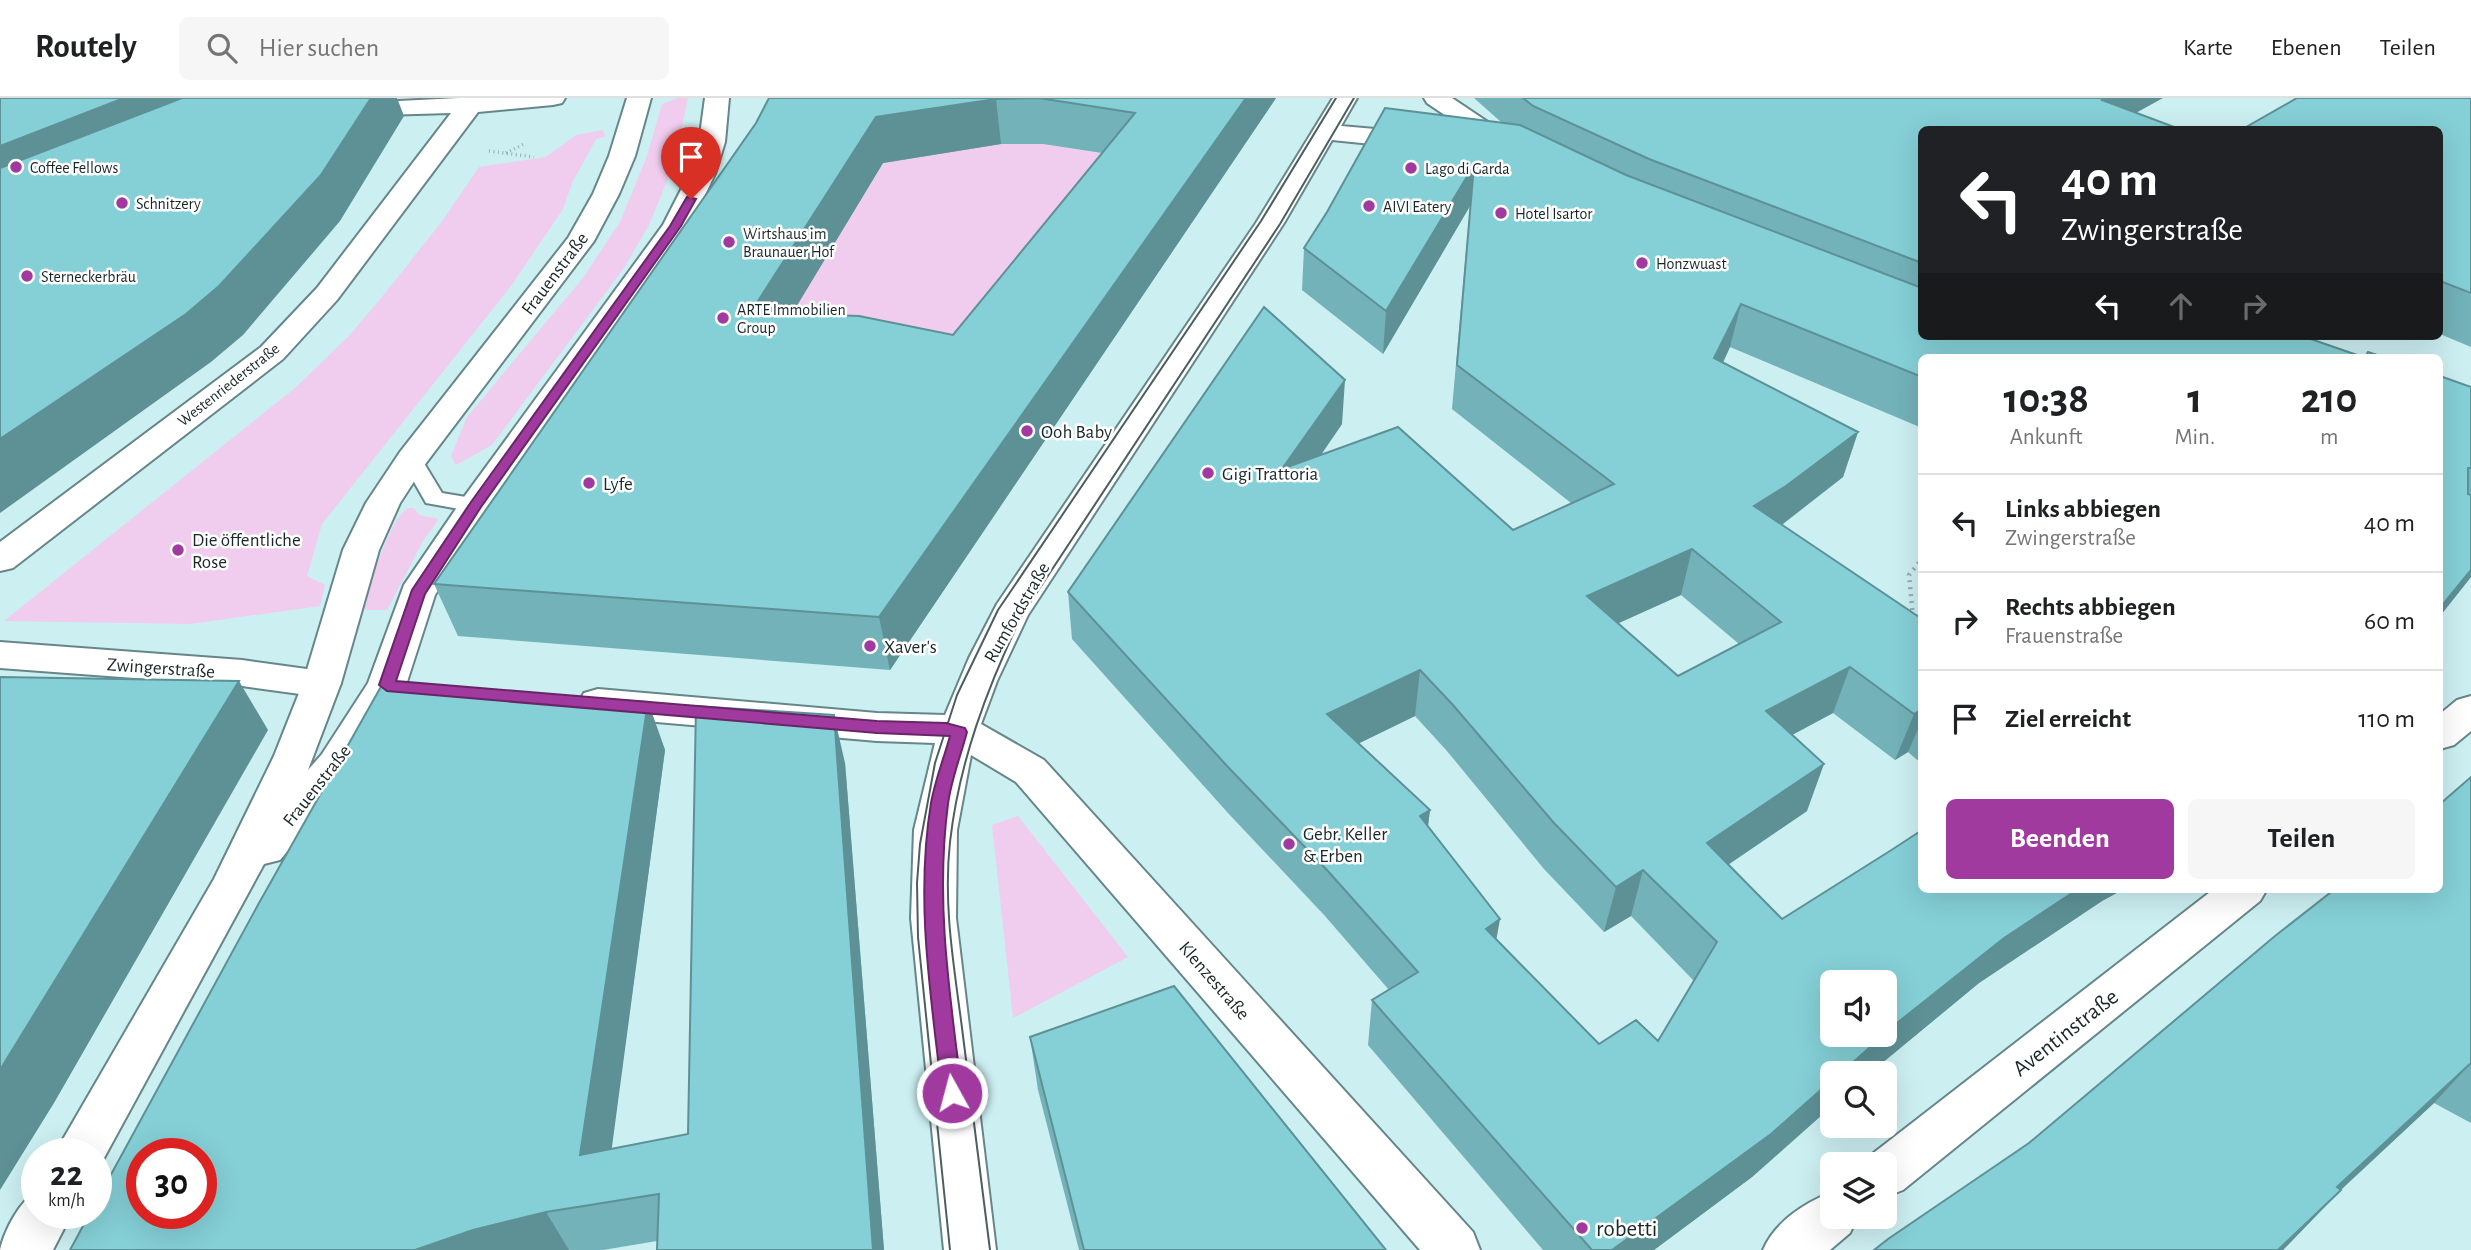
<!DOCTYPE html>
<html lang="de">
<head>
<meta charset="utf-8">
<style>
	:root { --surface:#fff; --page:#f6f6f6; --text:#202124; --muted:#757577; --line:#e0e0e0; --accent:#a03a9f }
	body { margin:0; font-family:"Alegreya Sans",sans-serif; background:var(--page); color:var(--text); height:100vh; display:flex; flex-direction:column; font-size:26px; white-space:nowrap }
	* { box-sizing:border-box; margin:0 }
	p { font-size:23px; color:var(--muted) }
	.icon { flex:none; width:38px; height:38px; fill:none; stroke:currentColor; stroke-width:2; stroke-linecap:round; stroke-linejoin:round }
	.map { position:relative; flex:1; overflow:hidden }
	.side { position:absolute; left:1918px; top:256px; width:525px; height:539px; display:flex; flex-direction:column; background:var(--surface); border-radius:10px; box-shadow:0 7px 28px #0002 }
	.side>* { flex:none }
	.hud { position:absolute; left:1918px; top:28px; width:525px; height:214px; border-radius:10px; box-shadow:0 7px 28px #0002; background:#202124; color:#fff; overflow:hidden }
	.tools { position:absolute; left:1820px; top:872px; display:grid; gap:14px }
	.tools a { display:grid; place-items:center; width:77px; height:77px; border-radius:10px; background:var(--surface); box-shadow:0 7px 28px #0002; font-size:35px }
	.speed { position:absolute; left:21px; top:1040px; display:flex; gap:14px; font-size:35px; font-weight:700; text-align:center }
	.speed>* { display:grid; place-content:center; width:91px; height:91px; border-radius:50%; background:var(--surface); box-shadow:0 7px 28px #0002; line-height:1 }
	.speed small { font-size:18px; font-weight:400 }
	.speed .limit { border:10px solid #d22; background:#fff; color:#111 }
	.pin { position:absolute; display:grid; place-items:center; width:60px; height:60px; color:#fff; margin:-72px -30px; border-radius:50% 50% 50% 0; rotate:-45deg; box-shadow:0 0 7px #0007 }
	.pin .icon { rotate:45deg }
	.me { position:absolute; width:77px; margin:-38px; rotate:353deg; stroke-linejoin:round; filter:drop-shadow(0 0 5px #0008) }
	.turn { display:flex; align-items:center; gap:24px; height:147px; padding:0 28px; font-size:32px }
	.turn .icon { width:91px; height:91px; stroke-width:2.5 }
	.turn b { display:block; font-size:49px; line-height:60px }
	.lanes { display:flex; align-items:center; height:66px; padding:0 28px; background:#0003; justify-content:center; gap:35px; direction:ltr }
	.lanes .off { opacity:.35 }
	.eta { display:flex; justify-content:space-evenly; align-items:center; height:119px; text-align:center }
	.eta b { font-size:42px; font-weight:700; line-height:49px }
	.button { display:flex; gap:14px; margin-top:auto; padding:14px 28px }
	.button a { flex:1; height:80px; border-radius:10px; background:var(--accent); color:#fff; font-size:28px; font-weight:700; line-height:80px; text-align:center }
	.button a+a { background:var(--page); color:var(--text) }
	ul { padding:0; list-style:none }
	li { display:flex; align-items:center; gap:21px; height:98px; padding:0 28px; border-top:2px solid var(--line) }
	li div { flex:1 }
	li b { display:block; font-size:26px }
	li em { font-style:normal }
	header { display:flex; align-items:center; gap:42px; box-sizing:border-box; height:98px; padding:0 35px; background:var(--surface); border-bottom:2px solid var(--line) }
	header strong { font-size:33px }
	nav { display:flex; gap:38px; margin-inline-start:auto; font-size:24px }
	.search { width:490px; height:63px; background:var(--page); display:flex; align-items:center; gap:18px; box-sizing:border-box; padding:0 24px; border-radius:10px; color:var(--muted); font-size:26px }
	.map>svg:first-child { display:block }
	.green { fill:#f0ccee }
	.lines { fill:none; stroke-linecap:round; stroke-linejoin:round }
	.lane-casing { stroke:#668689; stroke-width:4 }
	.street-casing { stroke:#668689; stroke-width:4 }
	.secondary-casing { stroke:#668689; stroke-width:4 }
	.path-far1 { stroke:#93afb1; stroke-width:3.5; stroke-dasharray:1 3.5; stroke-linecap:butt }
	.path { stroke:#93afb1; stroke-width:4.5; stroke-dasharray:2 5; stroke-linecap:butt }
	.lane { fill:#fff; fill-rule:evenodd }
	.street { fill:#fff; fill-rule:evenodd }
	.secondary { fill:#fff; fill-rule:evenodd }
	.tram { stroke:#4c5f60; stroke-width:2 }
	.wall { fill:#72b2b8; fill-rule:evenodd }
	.shaded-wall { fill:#5d9196 }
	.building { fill:#85cfd6; stroke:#5d9196; stroke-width:2; fill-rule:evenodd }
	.route { fill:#a03a9f; stroke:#682667; stroke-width:2 }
	.poi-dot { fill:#a03a9f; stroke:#fff; stroke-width:2.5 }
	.labels { text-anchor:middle; stroke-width:5; stroke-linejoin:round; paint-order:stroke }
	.far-poi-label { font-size:16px; fill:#1a2728; stroke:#fff; text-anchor:start }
	.far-street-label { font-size:16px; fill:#1a2728; stroke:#fff }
	.street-label { font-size:19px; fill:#1a2728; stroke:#fff }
	.poi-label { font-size:19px; fill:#1a2728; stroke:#fff; text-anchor:start }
	.near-street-label { font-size:23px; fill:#1a2728; stroke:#fff }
	.near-poi-label { font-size:23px; fill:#1a2728; stroke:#fff; text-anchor:start }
</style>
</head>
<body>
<header>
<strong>Routely</strong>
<div class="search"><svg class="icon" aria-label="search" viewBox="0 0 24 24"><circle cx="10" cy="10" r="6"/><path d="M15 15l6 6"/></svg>Hier suchen</div>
<nav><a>Karte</a><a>Ebenen</a><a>Teilen</a></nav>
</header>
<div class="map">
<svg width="2471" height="1152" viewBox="0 0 2471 1152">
	<rect width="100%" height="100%" fill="#cceff2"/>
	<path class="green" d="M678,0H688L674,66L649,127L624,170L492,347L456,367L451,358L467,319L583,180L620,124L647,58L662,6Z
		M602,32L606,38L596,41L572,85L563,111L511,188L322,426L307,478L325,487L320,508L190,526L4,523L295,290L349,238L386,194L443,122L479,69L546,59L576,37Z
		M1001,46H1043L1137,61L961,287L753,263L883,65Z
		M408,410H414L419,417L439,421L423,443L387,512H362C368,492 391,418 408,410Z
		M1018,718L1128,859L1013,920L992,727Z"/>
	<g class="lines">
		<defs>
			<path id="lane" d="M412,355L419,357L442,395L484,402L487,407L484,412L476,414L426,405L401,361L405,357Z"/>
			<path id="street" d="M459,0H565L562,5L553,7L478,14L337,202L283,261L13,470L0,473V444L261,249L317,190L451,15L347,18L338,16L335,11L338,6Z
				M1333,0H1357L1341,28L1421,35L1430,38L1434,43L1430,48L1421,51L1332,42L1284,125L1028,517L997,583L981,626L1044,662L1473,1134L1480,1152H1420L1016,684L971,657L957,732L956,820L996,1152H944L911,820L914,732L935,645L877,643L598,619L584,615L578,605L584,595L598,591L877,615L945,617L969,560L997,506L1256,125Z
				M1424,0H1452L1516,43L1520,48L1516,53L1507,56L1498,53L1427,5Z
				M0,544L242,562L336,575L341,585L336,595L322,599L242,588L0,570Z
				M2471,598V633L2454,647L2440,651V616L2457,602Z
				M2214,791H2267L2260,803L1903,1092L1885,1099V1066H1864L1867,1060Z
				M1832,1094V1118H1858L1850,1135L1830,1152H1763C1775,1124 1804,1105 1832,1094Z"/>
			<path id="secondary" d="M627,0H651L635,58L619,96L594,143L426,365L400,405L379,452L341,585L308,672L322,656L368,585L404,487L464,399L663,127L689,76L699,44L705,0H729L725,44L715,76L690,128L490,412L435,497L406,587L350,678L280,762L264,766L98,1071L96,1055H55L214,781L274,658L303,585L343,452L366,405L400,354L568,140L593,96L609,58Z
				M37,1094V1115H72L53,1152H0C4,1134 20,1101 37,1094Z"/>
		</defs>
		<use href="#lane" class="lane-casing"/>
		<use href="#street" class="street-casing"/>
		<use href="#secondary" class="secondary-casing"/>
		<path class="path-far1" d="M489,53L534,59
			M506,55L526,45"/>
		<path class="path" d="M1913,519L1909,477L1922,461"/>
		<use href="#lane" class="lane"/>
		<use href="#street" class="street"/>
		<use href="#secondary" class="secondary"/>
		<path class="tram" d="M950,1152L918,839L917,785L920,746L935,665L957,597L998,512L1261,123L1336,0
			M990,1152C981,1078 971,1004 962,930C954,868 943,807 950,744C959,664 987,590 1022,517L1280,126L1354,0"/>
	</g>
	<path class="wall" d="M769,0H1276L890,572L458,538L434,486L756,25ZM1001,46H1043L1102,55L953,237L792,215L883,65Z
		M1474,0H2163L1922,32V330L1730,249L1723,265L1858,334L1843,379L1782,427L1922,521V666L1908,654L1895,662L1833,615L1792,637L1807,713L1728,767L1782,821L1922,791H2124L2102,803L1979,885L1870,975H1832V1008L1752,1079L1654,1152H1543L1368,947L1372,902L1389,892L1325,818L1228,715L1072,541L1068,494L1342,326L1321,357L1513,432L1571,405L1452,311L1470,108L1383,256L1302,192L1304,150L1501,24ZM1681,497L1739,546L1678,578L1618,525ZM1415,618L1447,653L1544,771L1604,834L1631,818L1694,883L1658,943L1599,946L1496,841L1428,728L1430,712L1359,645Z
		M2471,0V249L2440,236V32Z
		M2440,278L2471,289V479L2440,518Z
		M648,604L665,652L611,1051L688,1036L845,665L884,1152H657V1143L603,1152H70Z
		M2471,679V1025L2434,1005L2341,1092L2283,1152H1874L2440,791Z
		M1030,939L1386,1152H1079L1038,992Z"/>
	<path class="shaded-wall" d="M124,0H196L0,104V48Z
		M371,0H397L404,18L340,123L243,237L211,264L0,415V341Z
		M1246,0H1276L890,572L879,519Z
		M2105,0H2163L2105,32L2102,2Z
		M996,1L1001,46L883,65L763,264L751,214L876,19Z
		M1474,67L1470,108L1383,256L1386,213Z
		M1741,206L1730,249L1704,304L1714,260Z
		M1345,282L1342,326L1280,416L1282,371Z
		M1858,334L1843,379L1772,434L1754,408Z
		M1692,451L1681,497L1577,544L1587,498Z
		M2471,472V479L2440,518V510Z
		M1850,569L1833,615L1751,659L1766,613Z
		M1420,572L1415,618L1325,662L1327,616Z
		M239,583L268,632L54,1005L0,1092V972Z
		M648,604L665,652L605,1101L580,1057Z
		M1922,611V622L1908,654L1895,662L1914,616Z
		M834,617L845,665L884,1152H873Z
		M1824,666L1807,713L1692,791L1707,745Z
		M1430,712L1424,758L1420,718Z
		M1643,772L1631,818L1604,834L1616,789Z
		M2078,791H2124L2102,803L1979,885L1870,975H1841L1897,925L2004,840Z
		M1500,821L1492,866L1486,831Z
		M2471,965L2434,1005L2292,1137L2337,1089Z
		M1832,982V1008L1752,1079L1654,1152H1612Z
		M2341,1092L2283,1152H2278Z
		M546,1114L569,1152H415L473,1132Z"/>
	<path class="building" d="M0,0H124L0,48Z
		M182,0H371L321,77L219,188L186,216L0,341V70Z
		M769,0H1246L879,519L434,486L756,25ZM1039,0L1135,15L953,237L859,218L751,214L876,19L996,1Z
		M1523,0H2105L2102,2L2182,32H1922V165L1649,61L1533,8Z
		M2297,0H2471V195L2440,183V32H2241Z
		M1385,10L1520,27L1626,77L1922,190V238H2302L2363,259H1922V279L1741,206L1714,260L1858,334L1786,388L1754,408L1922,521V611L1914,616L1850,569L1766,613L1824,666L1707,745L1782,821L1893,751L1922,732V791H2078L2004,840L1897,925L1841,975H1832V982L1771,1036L1612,1152H1592L1372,902L1418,874L1327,772L1228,669L1068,494L1264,209L1345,282L1282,371L1398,329L1513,432L1614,386L1457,267L1474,67L1386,213L1304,150L1327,114ZM1692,451L1781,524L1678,578L1587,498ZM1420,572L1453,607L1554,725L1616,789L1643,772L1717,844L1658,943L1636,922L1599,946L1486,831L1500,821L1420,718L1430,712L1327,616ZM1832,884H1885V936H1832Z
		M2368,254L2383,259H2365Z
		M2440,278L2471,289V370H2468V396L2471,397V472L2440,510Z
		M0,579L239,583L0,972Z
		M383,585L648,604L580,1057L688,1036L696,608L834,617L873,1152H657L659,1096L546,1114L473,1132L415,1152H70L90,1115H96V1104L259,805ZM142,1055H201V1115H142Z
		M2471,679V965L2337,1089L2341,1092L2278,1152H1874L1888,1141L2029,1045L2275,838L2335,791H2440V706Z
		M1174,888L1386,1152H1084L1030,939Z"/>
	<path class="route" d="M687,99L696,101L681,128L481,409L425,496L396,583L877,623L946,625L965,630L967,634C961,657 951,682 948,706C935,804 950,898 962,995L959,1001L952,1003L945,1001L942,995C931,898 915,802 931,705C935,682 944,660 950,638L877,635L387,593L379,587L412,492L471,404L670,128Z"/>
	<g class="poi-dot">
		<circle cx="16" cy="69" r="7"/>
		<circle cx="1411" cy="70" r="7"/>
		<circle cx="122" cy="105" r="7"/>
		<circle cx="1369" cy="108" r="7"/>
		<circle cx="1501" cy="115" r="7"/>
		<circle cx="729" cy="144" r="7"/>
		<circle cx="1642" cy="165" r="7"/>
		<circle cx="27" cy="178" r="7"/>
		<circle cx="723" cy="220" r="7"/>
		<circle cx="1027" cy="333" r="7"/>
		<circle cx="1208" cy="375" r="7"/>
		<circle cx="589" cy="385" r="7"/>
		<circle cx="178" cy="452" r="7"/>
		<circle cx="870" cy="548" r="7"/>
		<circle cx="1289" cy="746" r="7"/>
		<circle cx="1582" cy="1130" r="7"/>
	</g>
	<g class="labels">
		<g class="far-poi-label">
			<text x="30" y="75">Coffee Fellows</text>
			<text x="1425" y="76">Lago di Garda</text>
			<text x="136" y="111">Schnitzery</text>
			<text x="1383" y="114">AIVI Eatery</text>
			<text x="1515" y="121">Hotel Isartor</text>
			<text x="743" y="141">Wirtshaus im<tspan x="743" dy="18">Braunauer Hof</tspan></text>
			<text x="1656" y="171">Honzwuast</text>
			<text x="41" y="184">Sterneckerbräu</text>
			<text x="737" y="217">ARTE Immobilien<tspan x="737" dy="18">Group</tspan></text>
		</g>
		<g class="far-street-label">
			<text transform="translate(228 286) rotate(-38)" y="6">Westenriederstraße</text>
		</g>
		<g class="street-label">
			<text transform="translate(554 175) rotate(-53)" y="7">Frauenstraße</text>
			<text transform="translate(1016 514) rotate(-60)" y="7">Rumfordstraße</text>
			<text transform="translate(161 569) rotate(4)" y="7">Zwingerstraße</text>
			<text transform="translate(316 687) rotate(-52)" y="7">Frauenstraße</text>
			<text transform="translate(1215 882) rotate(49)" y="7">Klenzestraße</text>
		</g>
		<g class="poi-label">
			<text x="1041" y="340">Ooh Baby</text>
			<text x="1222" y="382">Gigi Trattoria</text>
			<text x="603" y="392">Lyfe</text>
			<text x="192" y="448">Die öffentliche<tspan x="192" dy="22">Rose</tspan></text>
			<text x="884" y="555">Xaver's</text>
			<text x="1303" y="742">Gebr. Keller<tspan x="1303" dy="22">&amp; Erben</tspan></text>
		</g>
		<g class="near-street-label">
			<text transform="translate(2065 934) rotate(-38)" y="8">Aventinstraße</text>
		</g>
		<g class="near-poi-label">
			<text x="1596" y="1138">robetti</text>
		</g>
	</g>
</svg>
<div class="tools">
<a><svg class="icon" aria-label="sound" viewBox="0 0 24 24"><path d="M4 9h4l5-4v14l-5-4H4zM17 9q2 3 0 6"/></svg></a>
<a><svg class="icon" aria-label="search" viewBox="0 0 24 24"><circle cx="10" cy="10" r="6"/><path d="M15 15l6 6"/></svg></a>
<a><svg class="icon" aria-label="layers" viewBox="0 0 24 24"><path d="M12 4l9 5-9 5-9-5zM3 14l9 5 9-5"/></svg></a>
</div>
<div class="speed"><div>22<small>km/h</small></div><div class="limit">30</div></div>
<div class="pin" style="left:691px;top:101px;background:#d93025"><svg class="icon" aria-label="arrive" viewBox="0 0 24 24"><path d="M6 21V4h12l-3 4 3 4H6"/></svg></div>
<svg class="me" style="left:952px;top:995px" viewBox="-20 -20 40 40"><circle r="17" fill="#a03a9f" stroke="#fff" stroke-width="3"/><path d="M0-11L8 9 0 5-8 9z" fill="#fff"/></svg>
<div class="hud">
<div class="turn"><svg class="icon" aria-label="left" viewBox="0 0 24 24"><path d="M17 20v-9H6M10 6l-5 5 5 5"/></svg><div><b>40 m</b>Zwingerstraße</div></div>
<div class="lanes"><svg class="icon" aria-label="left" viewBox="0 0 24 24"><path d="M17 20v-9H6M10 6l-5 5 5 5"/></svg><svg class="icon off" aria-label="ahead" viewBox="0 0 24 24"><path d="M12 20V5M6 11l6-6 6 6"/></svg><svg class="icon off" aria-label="right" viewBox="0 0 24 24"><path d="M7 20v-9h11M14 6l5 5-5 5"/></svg></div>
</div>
<section class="side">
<div class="eta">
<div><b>10:38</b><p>Ankunft</p></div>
<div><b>1</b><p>Min.</p></div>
<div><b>210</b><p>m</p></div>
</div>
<ul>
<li><svg class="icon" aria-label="left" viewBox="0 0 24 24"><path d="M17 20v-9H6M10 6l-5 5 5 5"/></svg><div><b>Links abbiegen</b><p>Zwingerstraße</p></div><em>40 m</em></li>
<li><svg class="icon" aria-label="right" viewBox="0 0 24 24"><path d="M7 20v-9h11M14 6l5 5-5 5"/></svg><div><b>Rechts abbiegen</b><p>Frauenstraße</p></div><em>60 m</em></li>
<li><svg class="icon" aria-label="arrive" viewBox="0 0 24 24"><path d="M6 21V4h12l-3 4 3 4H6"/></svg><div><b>Ziel erreicht</b></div><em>110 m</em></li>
</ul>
<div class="button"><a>Beenden</a><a>Teilen</a></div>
</section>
</div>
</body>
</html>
